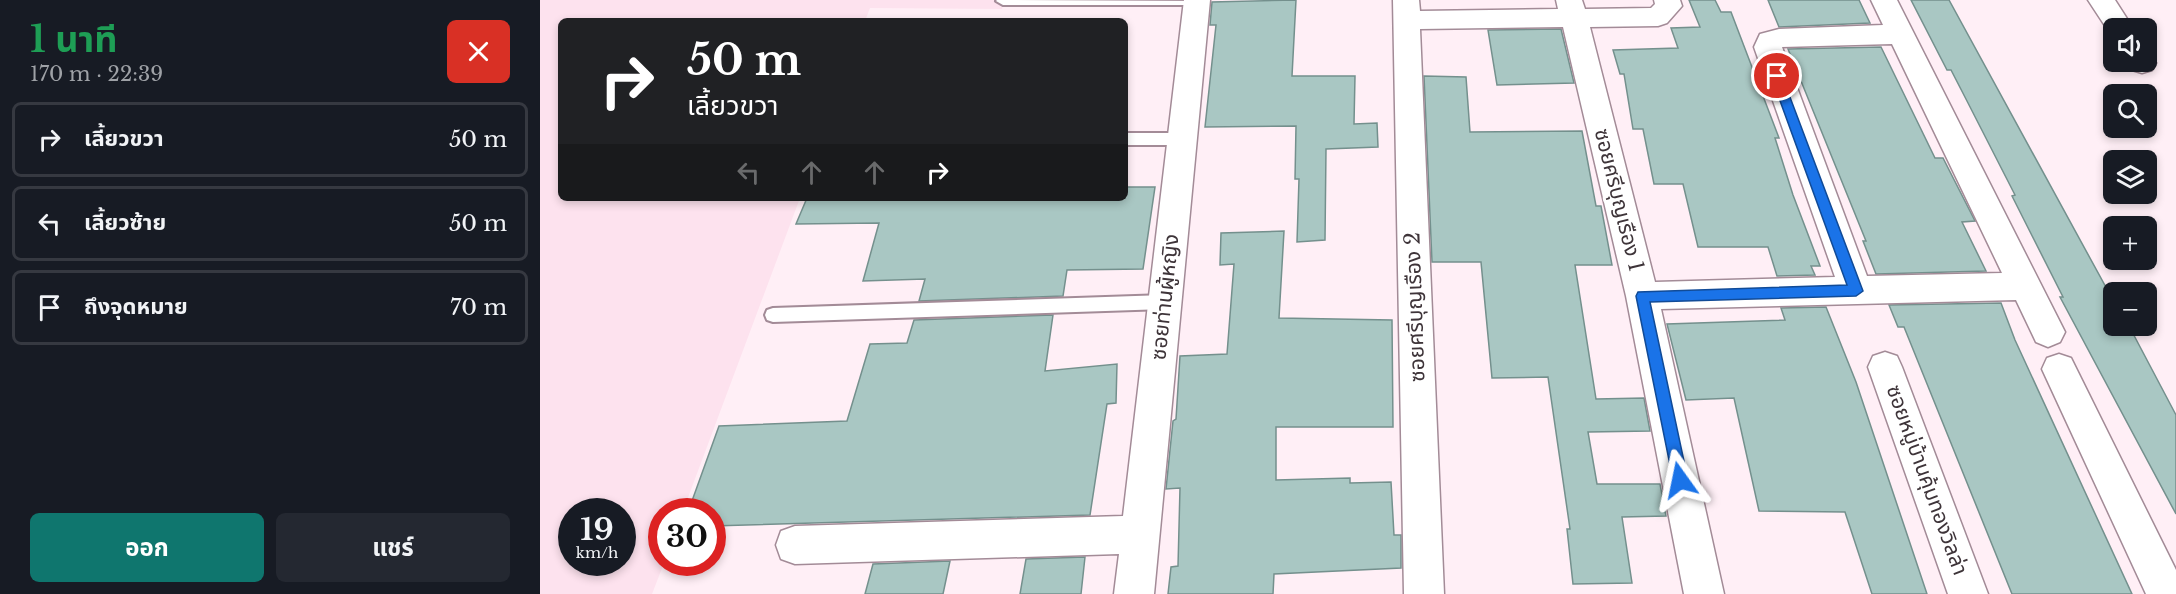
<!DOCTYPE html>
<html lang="th">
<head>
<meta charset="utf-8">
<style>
	:root { --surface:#171b24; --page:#242831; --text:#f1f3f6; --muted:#9ea1a6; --line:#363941; --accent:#0f766e }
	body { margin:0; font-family:"Libre Baskerville","Noto Sans Thai",serif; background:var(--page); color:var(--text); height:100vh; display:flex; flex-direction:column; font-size:22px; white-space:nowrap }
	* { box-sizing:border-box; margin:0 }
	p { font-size:20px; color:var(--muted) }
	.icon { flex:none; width:33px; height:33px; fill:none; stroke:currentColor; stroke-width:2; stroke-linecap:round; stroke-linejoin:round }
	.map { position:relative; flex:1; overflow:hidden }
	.side { display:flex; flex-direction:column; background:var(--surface); width:540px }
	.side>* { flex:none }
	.banner { position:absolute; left:18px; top:18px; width:570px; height:183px; border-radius:9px; box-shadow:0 3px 9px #0003; background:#202124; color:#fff; overflow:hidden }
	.tools { position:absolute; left:1563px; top:18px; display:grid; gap:12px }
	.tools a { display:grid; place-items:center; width:54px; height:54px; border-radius:9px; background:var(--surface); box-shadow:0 3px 9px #0003; font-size:30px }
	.speed { position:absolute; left:18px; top:498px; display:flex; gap:12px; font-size:30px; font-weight:700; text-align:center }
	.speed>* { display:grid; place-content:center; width:78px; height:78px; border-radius:50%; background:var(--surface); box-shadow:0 3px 9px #0003; line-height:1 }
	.speed small { font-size:15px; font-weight:400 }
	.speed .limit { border:9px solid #d22; background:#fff; color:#111 }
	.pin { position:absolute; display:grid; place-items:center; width:51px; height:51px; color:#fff; margin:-26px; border:3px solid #fff; border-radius:50%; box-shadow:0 2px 6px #0007 }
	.me { position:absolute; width:66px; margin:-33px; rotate:348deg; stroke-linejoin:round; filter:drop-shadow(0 0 4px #0008) }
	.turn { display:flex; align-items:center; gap:21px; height:126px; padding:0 30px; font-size:27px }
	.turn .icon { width:78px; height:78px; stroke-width:2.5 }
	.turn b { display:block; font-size:42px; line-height:51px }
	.lanes { display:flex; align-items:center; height:57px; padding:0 30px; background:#0003; justify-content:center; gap:30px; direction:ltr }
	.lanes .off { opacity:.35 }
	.round { display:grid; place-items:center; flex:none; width:63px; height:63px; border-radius:9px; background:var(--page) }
	.head { display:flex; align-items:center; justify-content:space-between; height:102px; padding:0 30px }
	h1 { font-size:36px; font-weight:700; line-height:45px; color:#1e9e55 }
	.cta { display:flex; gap:12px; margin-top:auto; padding:12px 30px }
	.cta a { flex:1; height:69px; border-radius:9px; background:var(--accent); color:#fff; font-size:24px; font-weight:700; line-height:69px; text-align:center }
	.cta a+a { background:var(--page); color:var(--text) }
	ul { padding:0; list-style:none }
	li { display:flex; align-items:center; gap:18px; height:75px; margin:0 12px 9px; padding:0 18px; border:3px solid var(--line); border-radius:9px }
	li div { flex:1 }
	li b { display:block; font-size:22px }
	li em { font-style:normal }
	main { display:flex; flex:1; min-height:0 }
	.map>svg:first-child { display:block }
	.built { fill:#fde2ee; fill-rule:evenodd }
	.building { fill:#a9c7c3; stroke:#74908d; stroke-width:1.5 }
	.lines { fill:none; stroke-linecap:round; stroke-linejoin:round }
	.lane-casing { stroke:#a38b97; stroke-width:4 }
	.street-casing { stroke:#a38b97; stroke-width:3 }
	.lane { fill:#fff; fill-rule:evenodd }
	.street { fill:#fff; fill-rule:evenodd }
	.route { fill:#1a73e8; stroke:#114b97; stroke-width:1.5 }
	.labels { text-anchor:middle; stroke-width:6; stroke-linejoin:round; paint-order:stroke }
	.street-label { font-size:21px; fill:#3e3439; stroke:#fff }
</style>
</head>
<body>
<main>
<section class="side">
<div class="head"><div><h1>1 นาที</h1><p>170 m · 22:39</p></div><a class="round" style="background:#d93025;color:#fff"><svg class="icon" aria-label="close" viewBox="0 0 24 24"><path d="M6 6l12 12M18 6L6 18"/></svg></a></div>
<ul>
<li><svg class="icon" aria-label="right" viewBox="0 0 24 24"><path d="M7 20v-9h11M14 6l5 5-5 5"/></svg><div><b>เลี้ยวขวา</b></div><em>50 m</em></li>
<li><svg class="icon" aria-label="left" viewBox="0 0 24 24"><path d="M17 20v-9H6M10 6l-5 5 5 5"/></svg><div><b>เลี้ยวซ้าย</b></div><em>50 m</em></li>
<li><svg class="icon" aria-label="arrive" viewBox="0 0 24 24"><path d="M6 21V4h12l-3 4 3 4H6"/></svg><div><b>ถึงจุดหมาย</b></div><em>70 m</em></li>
</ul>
<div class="cta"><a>ออก</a><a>แชร์</a></div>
</section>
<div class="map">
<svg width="1636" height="594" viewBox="0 0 1636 594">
	<rect width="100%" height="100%" fill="#ffeff6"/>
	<path class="built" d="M0,0H463L462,9L330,8L325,21H21V198H260L143,511L122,512V562L124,563L112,594H0ZM32,512H82V562H32Z"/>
	<path class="building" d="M756,0L752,76H815L814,124L837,123L838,147L786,149L785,240L757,242L759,179H755L756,126L665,127L676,25H670L672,2Z
		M1149,0H1175L1181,12H1191L1239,138H1235L1253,195L1280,266H1271L1275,275L1237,276L1228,247H1158L1143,184H1114L1103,129H1093L1084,74H1080L1073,50L1138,48L1131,28L1160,27Z
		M1228,0H1319L1330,23L1239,27Z
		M1371,0H1409L1574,302V326H1589L1636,415V514L1520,297H1523L1472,196L1475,195L1428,103L1411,70H1407Z
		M1021,29L1034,83L957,85L948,30Z
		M1341,47L1395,158H1403L1435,221L1422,222L1446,271L1336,274L1323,241H1326L1248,49Z
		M884,76L926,77L930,132L1042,131L1056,206H1061L1072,265H1035L1056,399L1104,398L1110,431L1048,432L1057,484H1120L1126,516L1082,517L1092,583L1033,584L1027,529H1030L1008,377L952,378L941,262H892Z
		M585,187H615L603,269L527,270L523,296L379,301L385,279L323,281L339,223L256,224L267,198H585Z
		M744,231L739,318L852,320L853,427H736V480L810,478V483L851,482L854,535H861V568L734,574L733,594H628L631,567L638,566L640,488L626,489L633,421L636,419L640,356L687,354L694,264L680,265L681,233Z
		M1461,303L1475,340L1592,594H1472L1364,327H1358L1349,305Z
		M1286,307L1316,382L1387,594H1332L1305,512L1219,511L1194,398L1146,400L1127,324L1245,320L1241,308Z
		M513,315L505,371L577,364L576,403L567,404L550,515L172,526V512H148L179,426L307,421L330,344L367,343L374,320Z
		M545,557L541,594H480L486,559Z
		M410,561L403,594H325L333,564Z"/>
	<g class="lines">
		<defs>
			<path id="lane" d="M456,1L457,0L664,1L657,5H463Z
				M585,133H641L648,139L641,145H585Z
				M625,295L631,297L633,302L631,307L625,309L233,322L227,320L225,315L227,310L233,308Z"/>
			<path id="street" d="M644,0H670L614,594H574L579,554L255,564L241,559L236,545L241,531L255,526L583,516Z
				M853,0H879L880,11L1018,9L1016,0H1042L1045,9L1111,8L1115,4L1114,0H1140L1142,6L1127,23L1118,26L1050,27L1115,282L1295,277L1214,47L1220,34L1239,29L1343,25L1331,0H1357L1525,332L1520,342L1508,347L1496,342L1476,300L1121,309L1184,594H1144L1086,296L1023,27L880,29L904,594H864ZM1352,44L1462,273L1327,276L1242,47Z
				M1548,0H1575L1593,28H1574V35H1571Z
				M1606,54L1612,56L1616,63L1612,70L1602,73L1592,70L1587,62H1606Z
				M1345,352L1357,356L1362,367L1448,594H1408L1328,367L1333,356Z
				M1519,354L1531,358L1636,570V594H1606L1502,369L1507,358Z"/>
		</defs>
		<use href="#lane" class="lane-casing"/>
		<use href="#street" class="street-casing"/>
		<use href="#lane" class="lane"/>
		<use href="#street" class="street"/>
	</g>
	<path class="route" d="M1237,72L1242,76L1323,291L1316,296L1110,302L1148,480L1146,485L1140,487L1135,485L1133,480L1096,296L1098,292L1307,285L1231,76Z"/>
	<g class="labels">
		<g class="street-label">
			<text transform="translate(1079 200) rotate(76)" y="7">ซอยศรีบุญเรือง 1</text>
			<text transform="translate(625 297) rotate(-84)" y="7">ซอยท่านผู้หญิง</text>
			<text transform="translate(875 307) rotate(-92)" y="7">ซอยศรีบุญเรือง 2</text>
			<text transform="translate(1387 480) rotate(70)" y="7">ซอยหมู่บ้านคุ้มทองวิลล่า</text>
		</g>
	</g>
</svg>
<div class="tools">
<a><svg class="icon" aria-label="sound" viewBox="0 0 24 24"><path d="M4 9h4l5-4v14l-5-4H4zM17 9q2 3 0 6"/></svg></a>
<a><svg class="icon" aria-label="search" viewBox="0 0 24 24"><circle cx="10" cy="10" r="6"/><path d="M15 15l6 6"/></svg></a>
<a><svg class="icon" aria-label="layers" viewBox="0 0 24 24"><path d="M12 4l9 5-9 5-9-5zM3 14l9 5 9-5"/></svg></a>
<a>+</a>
<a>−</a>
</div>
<div class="speed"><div>19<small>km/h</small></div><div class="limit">30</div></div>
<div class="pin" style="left:1237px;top:76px;background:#d93025"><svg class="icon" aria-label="arrive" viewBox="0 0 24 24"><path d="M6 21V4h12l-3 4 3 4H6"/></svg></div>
<svg class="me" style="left:1140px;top:480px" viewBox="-20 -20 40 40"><path d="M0-17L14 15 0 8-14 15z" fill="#1a73e8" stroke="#fff" stroke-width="4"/></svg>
<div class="banner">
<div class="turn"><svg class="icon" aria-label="right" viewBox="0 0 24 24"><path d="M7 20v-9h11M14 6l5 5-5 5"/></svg><div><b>50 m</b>เลี้ยวขวา</div></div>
<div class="lanes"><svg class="icon off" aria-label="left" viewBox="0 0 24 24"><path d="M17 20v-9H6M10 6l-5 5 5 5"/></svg><svg class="icon off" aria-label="ahead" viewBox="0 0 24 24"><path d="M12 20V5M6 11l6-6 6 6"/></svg><svg class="icon off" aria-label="ahead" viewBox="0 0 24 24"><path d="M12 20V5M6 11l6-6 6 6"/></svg><svg class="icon" aria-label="right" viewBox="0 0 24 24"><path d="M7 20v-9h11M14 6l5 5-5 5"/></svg></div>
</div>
</div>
</main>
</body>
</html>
